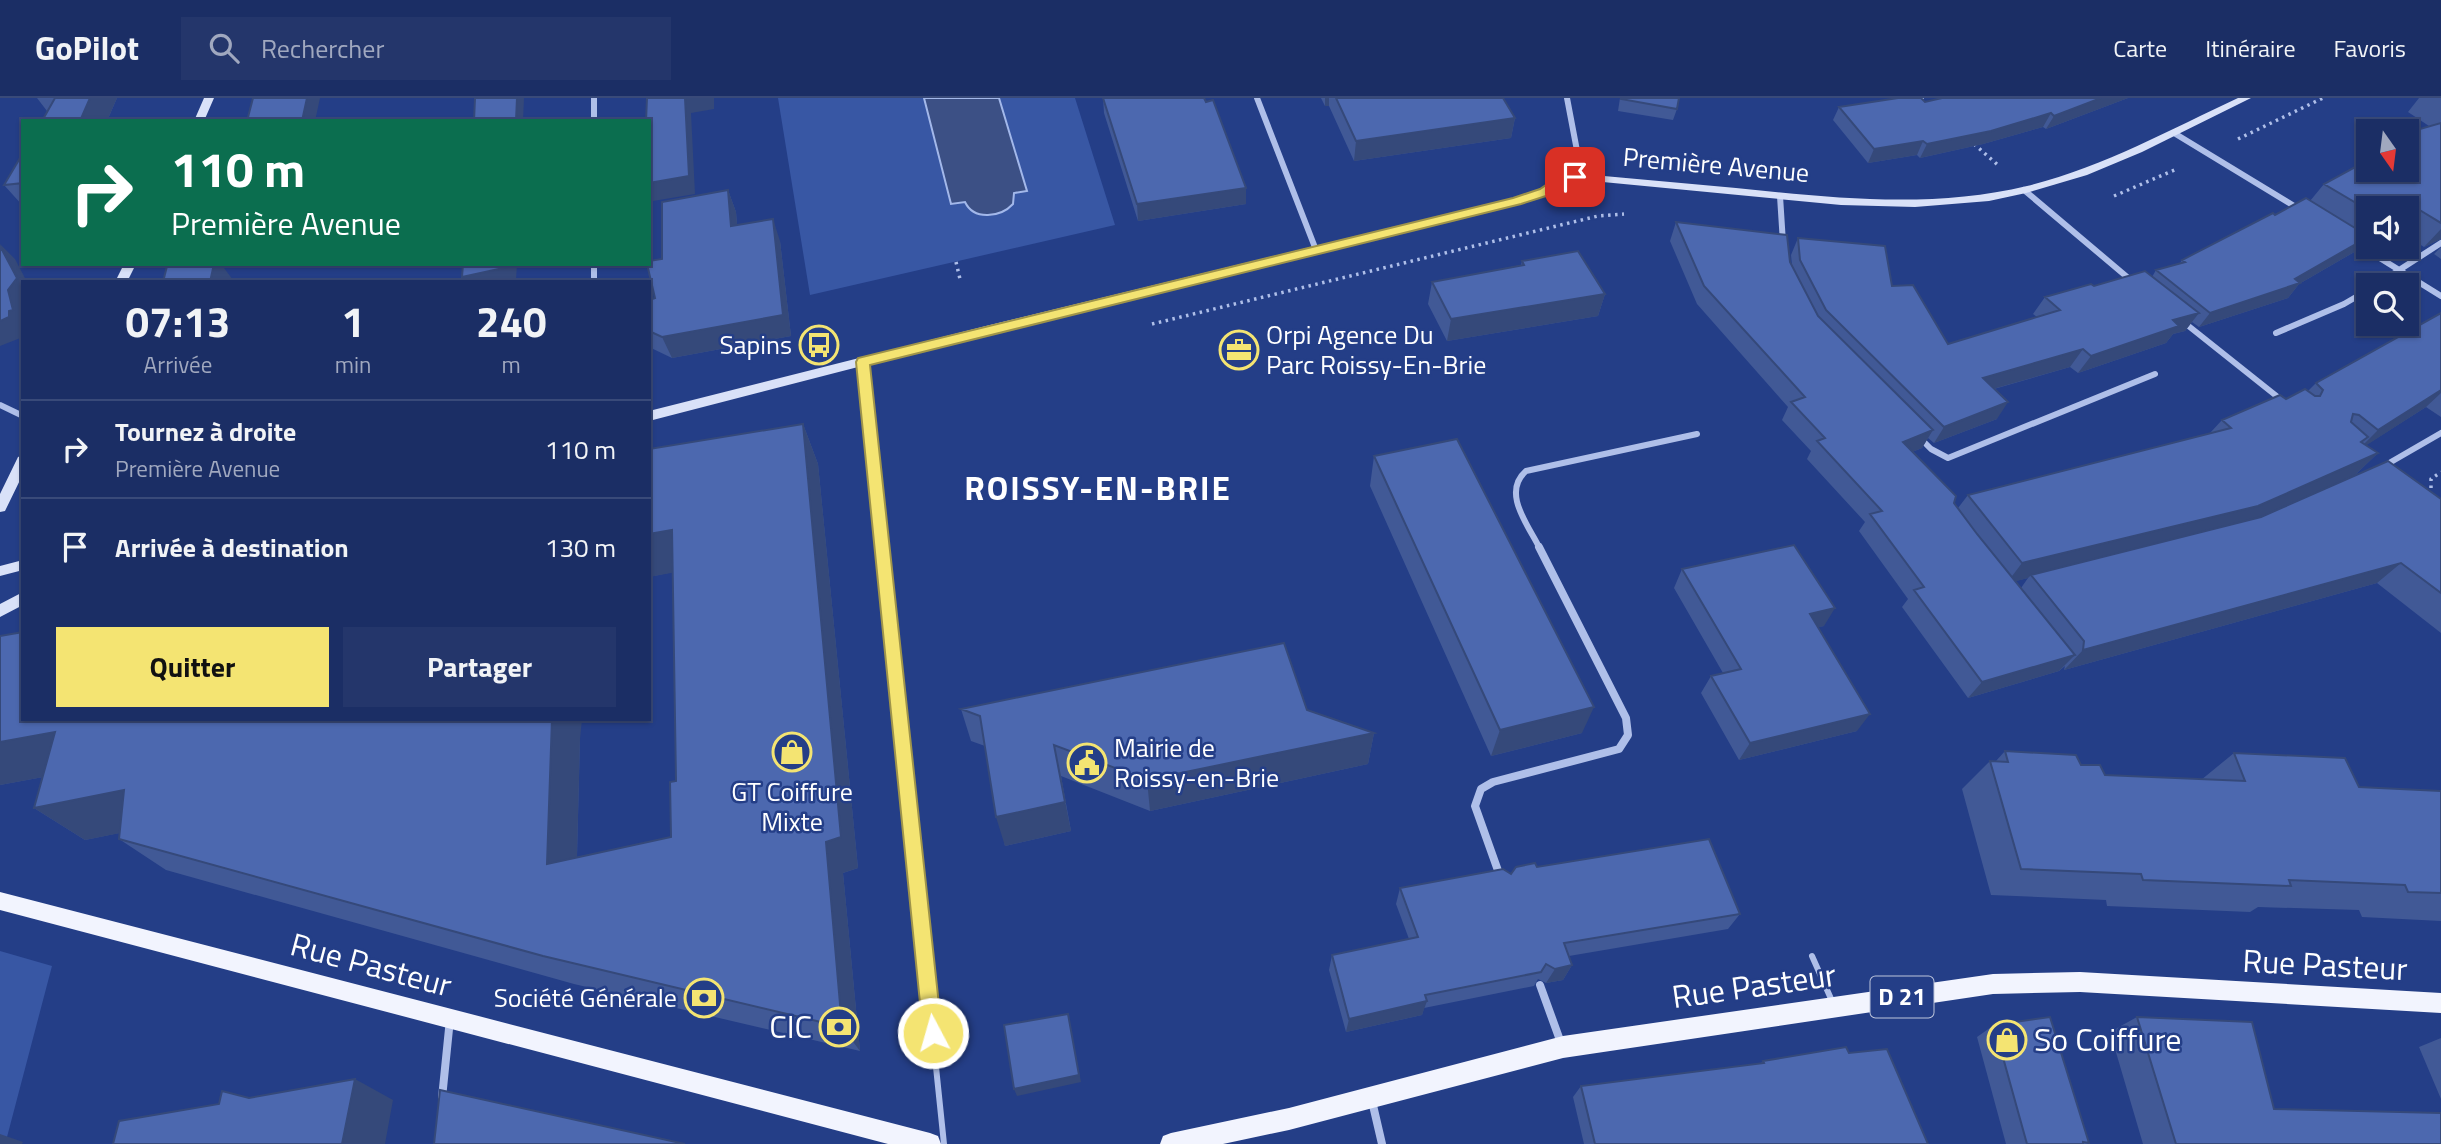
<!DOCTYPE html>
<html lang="fr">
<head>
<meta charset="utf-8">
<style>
	:root { --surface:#1b2e65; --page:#24366b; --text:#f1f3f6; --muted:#a0a8bf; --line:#394a79; --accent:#f4e472 }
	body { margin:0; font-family:"Titillium Web",sans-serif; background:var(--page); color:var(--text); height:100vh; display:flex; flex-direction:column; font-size:26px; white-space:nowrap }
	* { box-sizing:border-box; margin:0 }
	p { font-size:23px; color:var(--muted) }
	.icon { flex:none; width:38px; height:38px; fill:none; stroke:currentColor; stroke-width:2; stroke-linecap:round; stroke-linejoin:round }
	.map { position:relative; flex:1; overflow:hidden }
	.panel { position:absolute; left:21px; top:182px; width:630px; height:441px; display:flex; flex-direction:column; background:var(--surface); border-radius:0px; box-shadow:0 2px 5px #0004,0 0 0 2px var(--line) }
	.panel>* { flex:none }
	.banner { position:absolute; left:21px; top:21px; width:630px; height:147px; border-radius:0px; box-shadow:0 2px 5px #0004,0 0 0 2px var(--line); background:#0b6e4f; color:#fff; overflow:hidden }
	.needle { width:46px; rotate:166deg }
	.controls { position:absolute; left:2356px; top:21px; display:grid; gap:14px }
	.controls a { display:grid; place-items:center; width:63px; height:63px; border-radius:0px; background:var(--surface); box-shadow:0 2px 5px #0004,0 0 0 2px var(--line); font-size:35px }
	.pin { position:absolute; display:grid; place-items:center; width:60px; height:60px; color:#fff; margin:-30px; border-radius:14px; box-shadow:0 4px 10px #0006 }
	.me { position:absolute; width:77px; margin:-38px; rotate:354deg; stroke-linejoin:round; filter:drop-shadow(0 0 5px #0008) }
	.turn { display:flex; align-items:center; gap:24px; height:147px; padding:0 35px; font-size:32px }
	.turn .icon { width:91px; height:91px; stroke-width:2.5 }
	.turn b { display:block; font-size:49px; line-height:60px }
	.eta { display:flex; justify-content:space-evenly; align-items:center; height:119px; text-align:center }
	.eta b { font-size:42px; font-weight:700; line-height:49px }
	.action { display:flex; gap:14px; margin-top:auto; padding:14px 35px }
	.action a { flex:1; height:80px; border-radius:0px; background:var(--accent); color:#111; font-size:28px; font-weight:700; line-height:80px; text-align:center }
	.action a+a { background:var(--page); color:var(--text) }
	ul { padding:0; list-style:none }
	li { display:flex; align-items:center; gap:21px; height:98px; padding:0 35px; border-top:2px solid var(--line) }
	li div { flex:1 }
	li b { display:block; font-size:26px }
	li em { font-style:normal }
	header { display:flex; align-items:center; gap:42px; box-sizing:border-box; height:98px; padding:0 35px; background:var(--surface); border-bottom:2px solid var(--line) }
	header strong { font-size:33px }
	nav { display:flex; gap:38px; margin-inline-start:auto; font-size:24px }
	.search { width:490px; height:63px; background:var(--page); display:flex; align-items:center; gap:18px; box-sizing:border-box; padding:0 24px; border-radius:0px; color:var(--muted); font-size:26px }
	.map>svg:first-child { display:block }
	.green { fill:#3857a4 }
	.water { fill:#3c5085; stroke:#a3b8ea; stroke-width:2 }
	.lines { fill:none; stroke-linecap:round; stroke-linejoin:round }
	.path { stroke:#afbfe9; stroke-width:3.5; stroke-dasharray:2.5 4.5; stroke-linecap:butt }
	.service-far1 { stroke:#afbfe9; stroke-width:4.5 }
	.service { stroke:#afbfe9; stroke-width:6 }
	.minor-far1 { stroke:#afbfe9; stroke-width:6 }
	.minor { stroke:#afbfe9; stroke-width:8 }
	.secondary { fill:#d9e1f8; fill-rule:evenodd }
	.primary { fill:#f2f4fe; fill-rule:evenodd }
	.wall { fill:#415996; fill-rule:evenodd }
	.shaded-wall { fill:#35497a }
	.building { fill:#4c68af; stroke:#35497a; stroke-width:2 }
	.route { fill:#f4e472; stroke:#9f944a; stroke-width:2 }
	.labels { text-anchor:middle; stroke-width:5; stroke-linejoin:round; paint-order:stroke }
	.shield { fill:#243e87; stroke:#bdc5db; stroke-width:2 }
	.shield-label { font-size:24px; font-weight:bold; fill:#fff }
	.street-label { font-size:26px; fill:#fff; stroke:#243e87 }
	.poi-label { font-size:26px; fill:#fff; stroke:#243e87; text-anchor:start }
	.near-street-label { font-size:32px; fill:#fff; stroke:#243e87 }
	.near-poi-label { font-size:32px; fill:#fff; stroke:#243e87; text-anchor:end }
	.district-label { font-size:33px; font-weight:bold; letter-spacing:2px; fill:#fff; stroke:#243e87 }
</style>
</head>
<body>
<header>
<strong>GoPilot</strong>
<div class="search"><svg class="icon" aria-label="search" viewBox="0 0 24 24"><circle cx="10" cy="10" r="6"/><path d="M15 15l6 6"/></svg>Rechercher</div>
<nav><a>Carte</a><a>Itinéraire</a><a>Favoris</a></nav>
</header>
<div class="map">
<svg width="2441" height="1046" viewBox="0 0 2441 1046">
	<rect width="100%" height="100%" fill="#243e87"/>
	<path class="green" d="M778,0H1075L1115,127L810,197Z
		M0,853L52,868L7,1039L0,1040Z"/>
	<path class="water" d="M924,0H999L1027,93L1014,95L1013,106C1001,119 974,123 965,104L951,106Z"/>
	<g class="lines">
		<path class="path" d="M1921,0L1930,8
			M2238,41L2323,0
			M1974,46L1999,68
			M2114,98L2177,71
			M956,164L960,181
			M1152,226L1598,118L1624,116
			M2431,397V381L2441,374"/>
		<path class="service-far1" d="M863,264L882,451"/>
		<path class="service" d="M882,449L944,1046
			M1812,858L1832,903"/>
		<path class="minor-far1" d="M594,0V23
			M1257,0L1316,152
			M1567,0L1582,79
			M2174,35L2299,111
			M2024,92L2133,184
			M1780,98L1783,145
			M2354,144L2441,198
			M594,166V184
			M2376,187L2441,145
			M2181,222L2284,304
			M2276,235L2344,206L2368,192
			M0,307L23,318
			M1920,340L1931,351L1948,360L2155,276
			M2384,368L2441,335
			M1540,451C1529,428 1501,395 1526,373L1697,336"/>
		<path class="minor" d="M1501,781L1475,708L1481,691L1493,684L1619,651L1628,637L1626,620L1539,449
			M1540,887L1561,945
			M442,1000L450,921
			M1372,1003L1382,1046"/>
		<path class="secondary" d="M204,0H214L204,23H194Z
			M2238,0H2251L2142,54L2087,77L2026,95L1989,103L1915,109L1841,107L1582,82L1566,84L1548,96L1516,106L990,235L649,323V313L990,227L1513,100L1540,92L1559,79L1582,76C1633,81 1685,85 1736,90C1832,100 1932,111 2027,88C2101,70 2169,32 2238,0Z
			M124,166H136L127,184H115Z
			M23,357V376L5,413L0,414V396L18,359Z
			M23,462V472L0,478V468Z
			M23,494V507L0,519V506Z"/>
		<path class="primary" d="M0,794L930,1035L938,1038L941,1046H888L0,812Z
			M2080,874L2441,895V915L2080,894L1993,896L1563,960L1289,1032L1223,1046H1160L1163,1038L1171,1035L1289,1010L1563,938L1993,876Z"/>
	</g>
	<path class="wall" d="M37,0H117L107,23H42L47,13Z
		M1103,0L1246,106L1138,123L1104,15Z
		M1321,0H1503L1515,20L1511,40L1354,63L1329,8H1325Z
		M1620,0H1679L1677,11L1673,22L1618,13Z
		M1942,0H2128L2046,31L2043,29L1983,46L1920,60L1917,57L1868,65L1833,22L1839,9L1925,4Z
		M2419,0H2441V141L2424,149L2406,138V110H2368V146L2364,144L2356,153L2299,186L2288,200L2199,229L2192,224L2185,233L2173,236L2166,245L2078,275L2070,269L1994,291L1997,321L1934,345L1928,340L1922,350L1912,354L1958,410L1968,397L2210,335L2222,322L2308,293L2316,285L2441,215V319L2426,309L2366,347L2378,355L2355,377L2258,420L2441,401V535L2377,485L2064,572L2065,568L2059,573L1968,600L1902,509L1908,501L1859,433L1865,424L1807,361L1811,353L1782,322L1788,309L1697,206L1670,143L1676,124L1790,164L1792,167L1791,157L1798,140L1892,188L1948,246L2037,219L2033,216L2045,199L2094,188L2152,179L2156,172L2180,165L2182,162L2275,117L2310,103L2324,86L2368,72L2429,28L2408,14ZM2028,480L2021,490L2015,483Z
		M23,55V108L4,87Z
		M728,92L736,114L737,127L780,143L791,238L672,260L649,249V202L655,200L662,161Z
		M2441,149V161L2434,156Z
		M1522,163L1605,196L1598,218L1447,243L1428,206L1432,184L1521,167Z
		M803,326L818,366L858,770L843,775L860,953L574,886L166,772L119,741V735L85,742L34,710L43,679L0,687V538L580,641L577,759L671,739L676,683L673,474L649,479V351Z
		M1374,358L1582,635L1491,658L1370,388Z
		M1682,471L1824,528L1818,529L1857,633L1739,662L1701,595L1711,578L1723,575L1674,490Z
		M961,611L1307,612L1374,635L1368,666L1150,713L1061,678L1071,733L1005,748L985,648L971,643Z
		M2005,653L2081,667L2105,677L2201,682L2234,655L2359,689L2441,693V823L2362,819L2359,812L2258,809L2250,814L2107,808L2106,802L1991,797L1962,691L1990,663H1996Z
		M1537,769L1740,816L1728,831L1569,858L1572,867L1563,882L1546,885L1538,881L1534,888L1424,910L1422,917L1346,934L1329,872L1332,857L1409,841L1396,806L1400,790L1511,776Z
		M2137,919L2274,1011L2441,1046H2143L2110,934Z
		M1994,927L2089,1045L2086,1046H2006L1977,939Z
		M2441,940V1001L2419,949Z
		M1849,955L1928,1046H1584L1573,999L1581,988L1760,966L1763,963Z"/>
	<path class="shaded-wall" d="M90,0H117L107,23H80Z
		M307,0H320L315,23H302Z
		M517,0H524L523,23H516Z
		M685,0H714V11L691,15L695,96L653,103L649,93V85Z
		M1325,0H1329V8H1325Z
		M2101,0H2128L2046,31L2054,18Z
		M2051,15L2043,29L1983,46L1920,60L1927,46Z
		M1515,20L1511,40L1354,63L1356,43Z
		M1923,43L1917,57L1868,65L1874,51Z
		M1246,90V106L1138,123L1137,106Z
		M728,92L736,114L739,150L731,128Z
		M2418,111L2406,124V116Z
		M773,121L780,143L791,238L672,260L662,239Z
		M2441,131V141L2424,149Z
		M2368,139L2356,153L2299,186L2288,200L2199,229L2210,215L2295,181Z
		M0,146L15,161L27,184H23V239L0,248V223L9,213L8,192Z
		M214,166H221L233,182L232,184H210Z
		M508,166H517L516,182L509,184H465L462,179Z
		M1605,196L1598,218L1447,243L1451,221Z
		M2199,215L2185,233L2173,236L2166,245L2078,275L2091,258L2173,222Z
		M2083,251L2070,269L1972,297L1983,280Z
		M2441,292V295L2426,309L2356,354L2378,332Z
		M2008,304L1997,321L1934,345L1944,329Z
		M803,326L818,366L858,770L843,775L860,953L842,929L826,744Z
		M1933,332L1922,350L1892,362L1903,344Z
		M2378,355L2355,377L2237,429L2031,477L2028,480L2006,486L2022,465Z
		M672,432L693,471L649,479V436Z
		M2401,465L2377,485L2064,572L2083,552Z
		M1835,510L1824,528L1799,534L1810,516Z
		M2075,557L2059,573L1968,600L1982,584Z
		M1594,609L1582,635L1491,658L1500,632Z
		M1870,616L1857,633L1739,662L1750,645Z
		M552,621H582L580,641L576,796L547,766Z
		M55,634L103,668L0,687V644Z
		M1374,635L1368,666L1150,713L1147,682Z
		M1054,647L1071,733L1005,748L996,719Z
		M124,692L171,725L85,742L34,710Z
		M1572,867L1563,882L1546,885L1555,871Z
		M1427,903L1422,917L1346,934L1349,921Z
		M1068,916L1081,984L1017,998L1014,991Z
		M355,981L393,1002L385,1046H342Z
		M0,1036L23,1044L22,1046H0Z"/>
	<path class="building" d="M55,0H90L80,23H42Z
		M253,0H307L302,23H247Z
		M475,0H517L516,23H474Z
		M647,0H685L689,78L649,85V23H646Z
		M1103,0H1204L1206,4L1213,2L1246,90L1137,106Z
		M1336,0H1503L1515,20L1356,43Z
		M1621,0H1679L1677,11L1621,1Z
		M1898,0H1921L1925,4L1942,0H2101L2054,18L2051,15L1991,33L1927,46L1923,43L1874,51L1839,9Z
		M2441,25V125L2418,111L2406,116V110H2368V112L2324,86L2368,62V72H2406V35Z
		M23,55V85L4,87Z
		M728,92L731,128L773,121L783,217L662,239L649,233V202L655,200L647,166H649V163L662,161V104Z
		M2306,100L2368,138V139L2295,181L2300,185L2210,215L2156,172L2185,164L2182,162L2273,115L2275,117Z
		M1676,124L1787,137L1790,164L1818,218L1933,332L1903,344L1956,398L1954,405L1977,436L2075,557L1982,584L1914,492L1924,489L1870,416L1882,413L1817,343L1825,340L1791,304L1805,299L1704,188Z
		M1798,140L1885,148L1892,188L1913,187L1948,246L2060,212L2045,199L2091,186L2094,188L2145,173L2199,215L2173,222L2179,228L2091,258L2083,251L1983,280L2008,304L1944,329L1826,212L1800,162Z
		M0,148L17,180L8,192L13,212L9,213V219L0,223Z
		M1578,153L1605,196L1451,221L1432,184L1524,167L1522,163Z
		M176,166H214L210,184H163L167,168Z
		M463,166H508V169L462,179Z
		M2441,215V292L2378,332L2359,317L2353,316L2351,324L2368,339L2361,344L2378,355L2258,408L2022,465L1968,397L2231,330L2222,322L2280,297L2286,301L2305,291L2315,298H2320L2323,292L2316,285Z
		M803,326L841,739L826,744L842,929L543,858L119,741L124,692L34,710L55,634L0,644V538L23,534V621H552L547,766L671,739L670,684L676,683L672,432L649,436V351Z
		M1457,341L1594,609L1500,632L1374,358Z
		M2388,363L2441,401V495L2401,465L2083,552L2084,543L2031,477L2261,419Z
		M1794,447L1835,510L1810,516L1870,616L1750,645L1711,578L1741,571L1682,471Z
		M1284,545L1307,612L1374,635L1147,682L1054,647L1065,704L996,719L980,618L961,611Z
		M2005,653L2076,657L2081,667H2100L2105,677L2245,683L2234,655L2345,660L2359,689L2441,693V795L2408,794L2405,787L2289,782L2291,788L2143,782L2141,776L2021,771L1990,663L2008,664Z
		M1709,741L1740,816L1564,845L1572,867L1555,871L1546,866L1541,874L1425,897L1427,903L1349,921L1332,857L1418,839L1400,790L1503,771L1511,776L1516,769L1535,765L1537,769Z
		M1068,916L1079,977L1014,991L1004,927Z
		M2050,919L2089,1045L2083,1044V1046H2027L1994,927Z
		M2137,919L2252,924L2274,1011L2441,1015V1046H2176Z
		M1846,949L1849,955L1887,951L1928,1046H1595L1581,988L1764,965L1763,963Z
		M355,981L342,1046H113L119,1023L219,1006L222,993L249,1000Z
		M440,992L685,1046H434Z"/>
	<path class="route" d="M1575,75L1581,79L1579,82L1567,84L1549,97L1521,106L870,267L942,935L940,942L933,945L926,942L923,935L856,264L858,260L1513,100L1540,91L1559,78Z"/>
	<defs>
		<symbol id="bus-ring" viewBox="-11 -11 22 22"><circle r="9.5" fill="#243e87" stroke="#f4e472" stroke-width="1.5"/><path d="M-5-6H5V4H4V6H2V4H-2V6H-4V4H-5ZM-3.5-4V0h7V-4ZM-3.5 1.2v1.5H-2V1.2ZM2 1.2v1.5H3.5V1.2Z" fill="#f4e472"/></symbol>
		<symbol id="office-ring" viewBox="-11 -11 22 22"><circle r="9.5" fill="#243e87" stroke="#f4e472" stroke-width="1.5"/><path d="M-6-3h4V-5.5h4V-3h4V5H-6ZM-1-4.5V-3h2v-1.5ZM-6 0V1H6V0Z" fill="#f4e472"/></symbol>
		<symbol id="shop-ring" viewBox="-11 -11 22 22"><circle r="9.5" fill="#243e87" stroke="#f4e472" stroke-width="1.5"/><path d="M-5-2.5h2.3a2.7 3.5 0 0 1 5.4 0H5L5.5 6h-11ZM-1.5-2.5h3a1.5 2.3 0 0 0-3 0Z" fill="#f4e472"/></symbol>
		<symbol id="civic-ring" viewBox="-11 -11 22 22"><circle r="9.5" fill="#243e87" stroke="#f4e472" stroke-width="1.5"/><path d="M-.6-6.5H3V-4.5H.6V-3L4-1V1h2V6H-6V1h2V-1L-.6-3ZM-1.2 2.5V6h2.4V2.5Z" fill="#f4e472"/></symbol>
		<symbol id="bank-ring" viewBox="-11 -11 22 22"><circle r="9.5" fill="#243e87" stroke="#f4e472" stroke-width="1.5"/><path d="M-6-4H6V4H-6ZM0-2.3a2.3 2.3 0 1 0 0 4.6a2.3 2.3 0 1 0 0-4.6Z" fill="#f4e472"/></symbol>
	</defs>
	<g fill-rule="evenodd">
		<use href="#bus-ring" x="797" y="225" width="44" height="44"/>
		<use href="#office-ring" x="1217" y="230" width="44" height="44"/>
		<use href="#shop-ring" x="770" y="632" width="44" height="44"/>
		<use href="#civic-ring" x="1065" y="643" width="44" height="44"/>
		<use href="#bank-ring" x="682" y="878" width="44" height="44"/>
		<use href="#bank-ring" x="817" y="907" width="44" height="44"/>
		<use href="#shop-ring" x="1985" y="920" width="44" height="44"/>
	</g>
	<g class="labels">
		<rect class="shield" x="1870.5" y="878.5" width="63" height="41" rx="5"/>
		<g class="shield-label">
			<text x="1902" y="907">D 21</text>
		</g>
		<g class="street-label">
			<text transform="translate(1716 67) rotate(5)" y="9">Première Avenue</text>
		</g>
		<g class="poi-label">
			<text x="1266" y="246">Orpi Agence Du<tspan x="1266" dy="30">Parc Roissy-En-Brie</tspan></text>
			<text x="792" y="256" text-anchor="end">Sapins</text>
			<text x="1114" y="659">Mairie de<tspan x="1114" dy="30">Roissy-en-Brie</tspan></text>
			<text x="792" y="703" text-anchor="middle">GT Coiffure<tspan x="792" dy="30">Mixte</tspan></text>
			<text x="677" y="909" text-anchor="end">Société Générale</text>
		</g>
		<g class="near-street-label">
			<text transform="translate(371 867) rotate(15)" y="11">Rue Pasteur</text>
			<text transform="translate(2325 867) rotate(3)" y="11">Rue Pasteur</text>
			<text transform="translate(1754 888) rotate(-8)" y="11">Rue Pasteur</text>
		</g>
		<g class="near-poi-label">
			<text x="812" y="940">CIC</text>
			<text x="2034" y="953" text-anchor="start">So Coiffure</text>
		</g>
		<g class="district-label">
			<text x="1098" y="402">ROISSY-EN-BRIE</text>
		</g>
	</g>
</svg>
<div class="controls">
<a><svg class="needle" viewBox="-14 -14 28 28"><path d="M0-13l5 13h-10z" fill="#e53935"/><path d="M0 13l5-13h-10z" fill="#a0a8bf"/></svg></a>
<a><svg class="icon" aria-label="sound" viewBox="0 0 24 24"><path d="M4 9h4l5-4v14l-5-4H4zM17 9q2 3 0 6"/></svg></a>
<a><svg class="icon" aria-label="search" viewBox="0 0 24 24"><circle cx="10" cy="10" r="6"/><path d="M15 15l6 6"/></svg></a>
</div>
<div class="pin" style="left:1575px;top:79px;background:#d93025"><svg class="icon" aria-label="arrive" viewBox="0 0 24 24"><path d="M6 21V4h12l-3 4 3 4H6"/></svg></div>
<svg class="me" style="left:933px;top:935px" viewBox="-20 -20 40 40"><circle r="17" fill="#f4e472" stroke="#fff" stroke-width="3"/><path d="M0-11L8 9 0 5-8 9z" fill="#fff"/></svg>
<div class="banner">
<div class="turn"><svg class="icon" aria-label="right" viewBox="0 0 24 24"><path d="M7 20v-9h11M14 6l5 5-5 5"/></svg><div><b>110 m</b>Première Avenue</div></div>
</div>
<section class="panel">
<div class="eta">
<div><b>07:13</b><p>Arrivée</p></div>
<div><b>1</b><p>min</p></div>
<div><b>240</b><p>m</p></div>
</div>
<ul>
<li><svg class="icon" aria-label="right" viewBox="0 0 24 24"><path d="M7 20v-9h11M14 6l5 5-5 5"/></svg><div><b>Tournez à droite</b><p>Première Avenue</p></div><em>110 m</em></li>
<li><svg class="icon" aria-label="arrive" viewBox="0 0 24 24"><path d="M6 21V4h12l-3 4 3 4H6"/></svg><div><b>Arrivée à destination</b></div><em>130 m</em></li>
</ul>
<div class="action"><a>Quitter</a><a>Partager</a></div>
</section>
</div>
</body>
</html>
